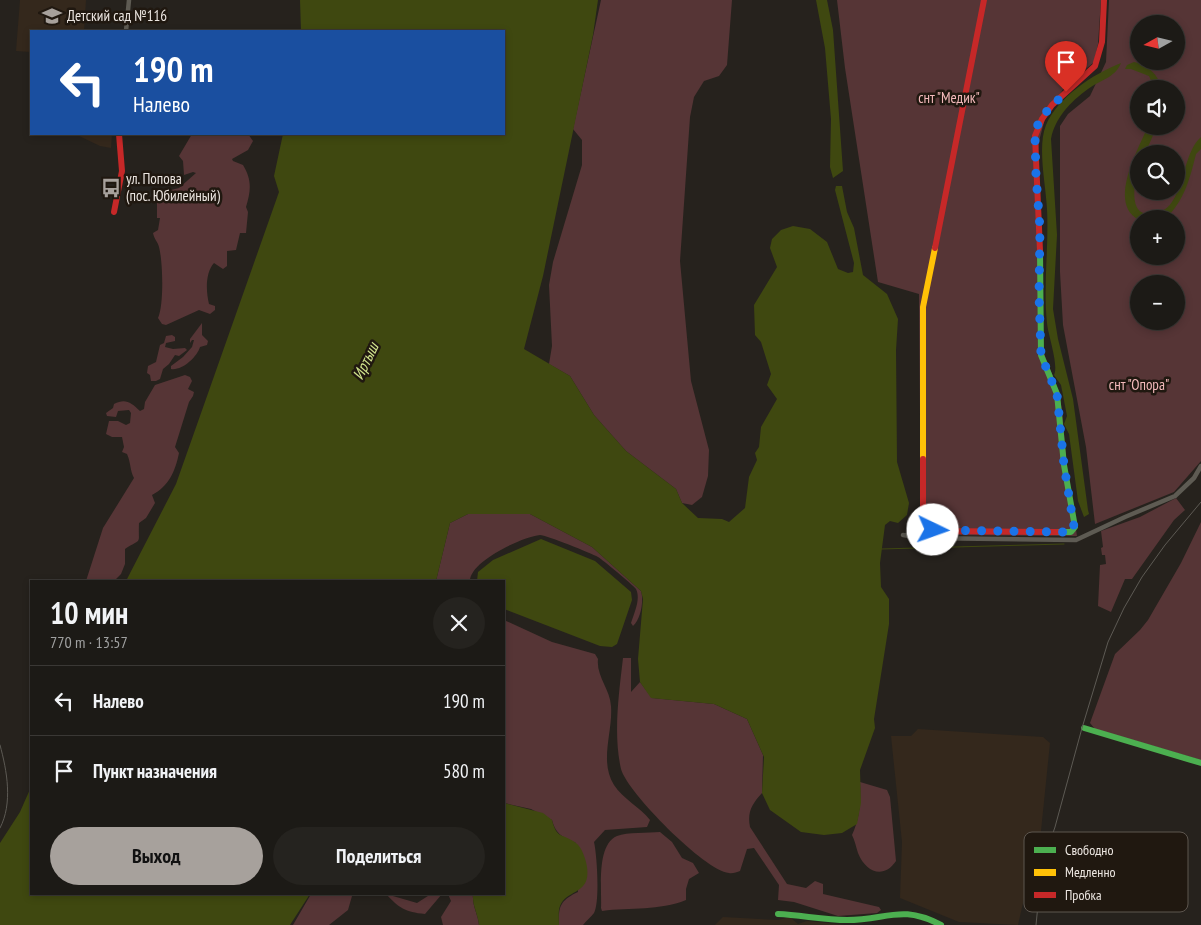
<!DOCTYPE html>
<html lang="ru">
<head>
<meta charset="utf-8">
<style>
	:root { --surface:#1c1a16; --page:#25231f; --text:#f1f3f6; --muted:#a0a1a1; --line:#3a3835; --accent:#a7a19c }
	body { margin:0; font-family:"PT Sans Narrow",sans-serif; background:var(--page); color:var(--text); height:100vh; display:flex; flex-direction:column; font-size:19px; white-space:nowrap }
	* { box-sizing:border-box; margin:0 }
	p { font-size:16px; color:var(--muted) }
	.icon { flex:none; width:28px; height:28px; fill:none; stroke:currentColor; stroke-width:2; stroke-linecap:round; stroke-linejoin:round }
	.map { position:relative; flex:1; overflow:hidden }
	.panel { position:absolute; left:30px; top:580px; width:475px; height:315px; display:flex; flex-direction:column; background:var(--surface); border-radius:0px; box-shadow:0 2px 8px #0003,0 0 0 1px var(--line) }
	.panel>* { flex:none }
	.guide { position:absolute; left:30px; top:30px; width:475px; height:105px; border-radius:0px; box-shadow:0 2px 8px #0003,0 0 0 1px var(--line); background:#1a4fa0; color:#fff; overflow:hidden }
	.needle { width:32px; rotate:262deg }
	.buttons { position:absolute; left:1130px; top:15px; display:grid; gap:10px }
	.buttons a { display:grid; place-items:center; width:55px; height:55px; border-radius:50%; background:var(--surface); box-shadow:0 2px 8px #0003,0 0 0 1px var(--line); font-size:25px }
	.pin { position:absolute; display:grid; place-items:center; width:42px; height:42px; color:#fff; margin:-51px -21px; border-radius:50% 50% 50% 0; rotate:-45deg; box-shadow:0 0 5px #0007 }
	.pin .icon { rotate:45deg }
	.me { position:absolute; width:55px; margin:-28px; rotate:93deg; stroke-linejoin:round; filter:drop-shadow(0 0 4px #0008) }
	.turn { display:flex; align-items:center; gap:18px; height:105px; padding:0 20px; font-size:22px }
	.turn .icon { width:65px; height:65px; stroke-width:2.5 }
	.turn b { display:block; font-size:35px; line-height:42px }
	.round { display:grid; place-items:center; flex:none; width:52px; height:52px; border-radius:26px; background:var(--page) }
	.summary { display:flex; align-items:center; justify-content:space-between; height:85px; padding:0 20px }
	h1 { font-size:30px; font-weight:800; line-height:38px }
	.cta { display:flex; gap:10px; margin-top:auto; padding:10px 20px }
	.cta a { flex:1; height:58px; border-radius:30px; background:var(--accent); color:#111; font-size:20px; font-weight:800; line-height:58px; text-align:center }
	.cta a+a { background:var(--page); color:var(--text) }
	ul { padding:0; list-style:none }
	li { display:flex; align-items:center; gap:15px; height:70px; padding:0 20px; border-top:1px solid var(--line) }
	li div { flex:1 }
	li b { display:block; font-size:19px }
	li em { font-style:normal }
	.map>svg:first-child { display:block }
	.built { fill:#34281c }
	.green { fill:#563536; fill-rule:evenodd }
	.water { fill:#3f4810 }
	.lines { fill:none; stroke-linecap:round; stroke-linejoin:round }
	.stream { stroke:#3f4810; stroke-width:1 }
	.street { stroke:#5e5b53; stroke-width:4.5 }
	.fast { stroke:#4caf50; stroke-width:6 }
	.slow { stroke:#ffc107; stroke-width:6 }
	.jam { stroke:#c62828; stroke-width:6 }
	.rail { stroke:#5d5a54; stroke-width:1 }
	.route { stroke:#1a73e8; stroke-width:9; stroke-dasharray:0 16.2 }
	.labels { text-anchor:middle; stroke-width:5; stroke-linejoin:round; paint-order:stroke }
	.poi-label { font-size:15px; fill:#ece6e1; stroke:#201810; text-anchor:start }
	.park-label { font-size:15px; fill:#f4babb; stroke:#201810 }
	.water-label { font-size:16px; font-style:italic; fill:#d1e48d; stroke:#201810 }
	.key { fill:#201810; stroke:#5d564f; stroke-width:1 }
	.key-label { font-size:14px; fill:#ece6e1 }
</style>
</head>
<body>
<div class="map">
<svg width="1201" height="925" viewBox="0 0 1201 925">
	<rect width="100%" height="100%" fill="#26221d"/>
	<path class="built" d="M20,0H86L84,31H31V52L16,51Z
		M75,134H112L111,148L100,146Z
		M918,729L1043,737L1050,743L1041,831L1035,850L1018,925L959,922L900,898L902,842L891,736H911Z
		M723,917L778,920L786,918H791L798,924L807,921L845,925H715Z"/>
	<path class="green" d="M601,0H732L727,65L719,76L704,81L694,97L690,117L680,261L691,381L709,450L708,476L702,497L692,505L682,503L676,489L626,451L594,415L570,376L549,364L552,346L549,285L553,262L582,165V140L573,129Z
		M837,0H1101L1098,44L1094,62L1064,88L1046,115L1039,141L1037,168L1042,336L1045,356L1056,384L1062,409L1067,468L1077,536L921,535L919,294L878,282L845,68Z
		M1109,0H1201V461L1174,492L1095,524L1086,447L1063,325L1060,272V126L1068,114L1090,96L1106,62ZM1139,24H1176V61H1139ZM1139,89H1176V126H1139ZM1139,154H1176V191H1139ZM1139,219H1176V256H1139ZM1139,284H1176V321H1139Z
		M192,134H248L253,141L248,150L232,159L233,161L243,165C252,180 251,190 246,207L248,212L246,233H240L236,250L227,251V266L223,269L214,263C205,273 206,292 209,304L215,306V310L210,314L199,310L166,325L162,324L158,318C164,305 163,262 159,247C158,242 154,239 153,233L158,230L160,218H157V203L155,197L163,192L179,188L196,173L193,172L184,175L183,161L179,156Z
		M202,323V335L208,341L207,345L200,347C197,357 182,371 171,369V366L183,357L192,347L194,340H192L190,343V339Z
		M172,335L175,337V341L166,343L165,347L173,349L185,348L187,350L179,356L175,355L169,364L163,369L160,379L156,381H151L150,375L147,373L148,366L156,362L160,345L164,343L166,336Z
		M185,375L190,377L192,381L188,389L194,392L193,396L189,402L175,447L179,453C175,472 169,486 152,495L155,503L146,518L139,523C138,546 143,537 125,549V564L121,574L114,581H86L103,528L134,478C130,471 131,463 127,454L122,452L124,447L122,437H112L106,434L109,421H118L126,425L130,423L131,413L129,410L118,411L116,417L107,416L106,413L113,408L114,404C125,398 131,402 140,411L144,409L145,402L155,385Z
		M1176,498L1185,510L1174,520L1132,579H1125L1111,612L1098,606L1100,565L1106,564L1105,555H1102L1101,548L1103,547L1101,531L1140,517Z
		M468,514H530L592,547L641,591C644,600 641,619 633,626L631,623C634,613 641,599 636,589C632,584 603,560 598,557C591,553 546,535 540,535C522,537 470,561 470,581H436L450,523Z
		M1201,522V760L1095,729L1090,723L1115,654L1140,630L1148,620L1181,563Z
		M504,620L552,642L595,654L598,659C596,676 610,689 611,706C613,732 599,761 614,785C623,799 640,807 650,820L647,827L605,830L594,842C597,855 600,902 594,913C591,917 586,921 583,925H559C558,906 561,900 578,892L576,843C563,837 556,835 552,820L531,809L504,803Z
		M623,658H631V692L640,682L652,698L714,704L747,719L763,755L762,793C752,804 747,812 750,827L787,884L806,888L815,881L823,884V894L879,907L881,910L877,913L838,916L794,902L778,900L779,885L754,848L747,849L740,871C737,872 732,874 729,873C705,871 627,792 621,769C613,734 619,693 623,658Z
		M860,782L887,790L890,797L896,861C884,879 866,873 858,853C856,847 855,841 852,835C860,818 861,801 860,782Z
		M660,832L672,842L682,858L693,863L699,873L689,879L686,889V900C659,911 631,907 602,911L601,908C602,889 596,845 617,836C627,832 649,833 660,832Z
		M311,894H352V896L348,910L329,925H293Z
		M386,894L417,903L431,894H473C472,906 478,914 479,925H443L441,917L451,901L448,894H442L425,914C405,912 399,908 386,894Z"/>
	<path class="water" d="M300,0H598L593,35L543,276L524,349L570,376L594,415L626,451L676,489L682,503L698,518L722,519L729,522L745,508L749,477L757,460L755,453L759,447L761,427L777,399L767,385L771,374L761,342L755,335L754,305L777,267L770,248L772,239L781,230L793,226L810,229L827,242L838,269L848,273L853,272L854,263L835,190L836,186H842L847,212L854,228L863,275L887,294L898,319L896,350L897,462L909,503L907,515L898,523L890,521L885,525L880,563L881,587L889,599V624L874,719L875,728L860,770L861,803L857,824L842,833L824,835L801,832L770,810L762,793L764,757L747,719L714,704L651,698L640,682L638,659L643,599L641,591L592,547L530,514H468L450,523L436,581H126L176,484L279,192L274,176L283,134H504V31H301Z
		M816,0H827L833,30L843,171L833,178L830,167L831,119L825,48Z
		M1134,62C1149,65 1158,75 1162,89H1155L1149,76L1131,69H1125L1127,65Z
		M1121,63C1115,78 1100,80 1088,89C1070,102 1055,118 1051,139L1057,235L1053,309L1058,339L1073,399L1088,510L1089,514L1084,517L1078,501L1069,434L1064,424L1067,416L1061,385L1054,375C1059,365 1048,335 1047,323C1043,285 1049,247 1047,209C1046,185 1037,147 1046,125C1058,97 1093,74 1121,63Z
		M1148,126H1157L1145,154H1139C1139,169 1123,215 1150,214C1186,214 1179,156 1201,137V149L1196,154C1190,178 1184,202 1165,219H1139V220C1107,204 1138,150 1148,126Z
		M541,539L595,561L631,592L632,600L617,644L612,647L600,646L504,609V581H477L478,572L493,560Z
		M31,787V894H310L290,925H0V843L20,812Z
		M504,803L543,813L552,820C557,840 563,833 576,843C582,847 586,860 587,867C591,895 567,889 560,906C558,911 559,919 559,925H479C478,914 472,905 473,894H504Z"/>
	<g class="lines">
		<path class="stream" d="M881,549L1064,544"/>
		<path class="street" d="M126,31L129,0
			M903,535L921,538L1076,540L1125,517L1175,496L1194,478L1201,466"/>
		<path class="fast" d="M1040,251L1041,355L1057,394L1064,465L1075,527L1071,532H1057
			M1084,728L1201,763
			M778,914C801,915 824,920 847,920C887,920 901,904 941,925"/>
		<path class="slow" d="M923,459V307L935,248"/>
		<path class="jam" d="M114,212L122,171L119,134
			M935,248L984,0
			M1040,251L1035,136L1042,119L1052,105L1095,66L1102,42L1104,0
			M923,459V519L929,528L939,531L1057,532"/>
		<path class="rail" d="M0,745C7,771 13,803 0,828
			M1036,925L1042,865L1055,827L1082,728L1108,642L1124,608L1142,577L1165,545L1201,502"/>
	</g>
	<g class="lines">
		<path class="route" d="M933,530L1065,532H1071L1074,527L1064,465L1057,394L1041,355L1039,295L1040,228L1036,176L1035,136L1038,124L1047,111L1066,92"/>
	</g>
	<defs>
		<symbol id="school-bare" viewBox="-9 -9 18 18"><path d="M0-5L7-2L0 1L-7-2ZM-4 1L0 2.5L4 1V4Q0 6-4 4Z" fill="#a7a19c" stroke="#201810" stroke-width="2.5" paint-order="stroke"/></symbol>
		<symbol id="bus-bare" viewBox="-9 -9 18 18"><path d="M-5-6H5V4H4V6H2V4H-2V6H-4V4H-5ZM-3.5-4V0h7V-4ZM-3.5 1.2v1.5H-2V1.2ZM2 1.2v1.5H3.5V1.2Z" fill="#a7a19c" stroke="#201810" stroke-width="2.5" paint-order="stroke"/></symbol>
	</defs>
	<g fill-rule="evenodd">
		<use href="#school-bare" x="38" y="2" width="28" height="28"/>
		<use href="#bus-bare" x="97" y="174" width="28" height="28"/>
	</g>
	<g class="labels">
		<g class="poi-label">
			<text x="67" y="21">Детский сад №116</text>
			<text x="126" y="184">ул. Попова<tspan x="126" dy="17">(пос. Юбилейный)</tspan></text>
		</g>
		<g class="park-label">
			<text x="949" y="103">снт "Медик"</text>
			<text x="1139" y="390">снт "Опора"</text>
		</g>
		<g class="water-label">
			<text transform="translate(365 361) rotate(-64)" y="6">Иртыш</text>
		</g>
	</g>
	<rect x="1024" y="832" width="164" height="80" rx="8" class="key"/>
	<rect x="1034" y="847" width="22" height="6" fill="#4caf50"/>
	<rect x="1034" y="869" width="22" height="7" fill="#ffc107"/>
	<rect x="1034" y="892" width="22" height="6" fill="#c62828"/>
	<g class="key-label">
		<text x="1065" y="855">Свободно</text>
		<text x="1065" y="877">Медленно</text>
		<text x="1065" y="900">Пробка</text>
	</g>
</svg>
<div class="buttons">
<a><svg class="needle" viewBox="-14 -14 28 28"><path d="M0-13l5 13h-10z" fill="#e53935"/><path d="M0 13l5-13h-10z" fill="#a0a1a1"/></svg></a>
<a><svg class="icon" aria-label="sound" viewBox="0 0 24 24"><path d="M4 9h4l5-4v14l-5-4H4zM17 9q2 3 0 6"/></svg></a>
<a><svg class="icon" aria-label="search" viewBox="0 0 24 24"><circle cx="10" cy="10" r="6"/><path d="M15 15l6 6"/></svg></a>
<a>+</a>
<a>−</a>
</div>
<div class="pin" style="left:1066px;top:92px;background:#d93025"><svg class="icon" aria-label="arrive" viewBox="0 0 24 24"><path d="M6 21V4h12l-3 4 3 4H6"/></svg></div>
<svg class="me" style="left:933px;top:530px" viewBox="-20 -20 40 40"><circle r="19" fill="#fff"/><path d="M0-13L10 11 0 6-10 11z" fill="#1a73e8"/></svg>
<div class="guide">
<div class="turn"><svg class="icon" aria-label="left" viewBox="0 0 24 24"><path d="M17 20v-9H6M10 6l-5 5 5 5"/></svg><div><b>190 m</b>Налево</div></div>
</div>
<section class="panel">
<div class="summary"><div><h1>10 мин</h1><p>770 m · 13:57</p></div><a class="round"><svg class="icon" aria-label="close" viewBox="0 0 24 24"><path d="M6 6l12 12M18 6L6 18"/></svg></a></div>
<ul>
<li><svg class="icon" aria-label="left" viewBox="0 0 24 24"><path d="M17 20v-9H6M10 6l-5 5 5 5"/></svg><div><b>Налево</b></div><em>190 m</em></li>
<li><svg class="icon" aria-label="arrive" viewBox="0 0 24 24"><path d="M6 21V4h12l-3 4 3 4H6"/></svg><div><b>Пункт назначения</b></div><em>580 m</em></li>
</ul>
<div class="cta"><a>Выход</a><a>Поделиться</a></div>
</section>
</div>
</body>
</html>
